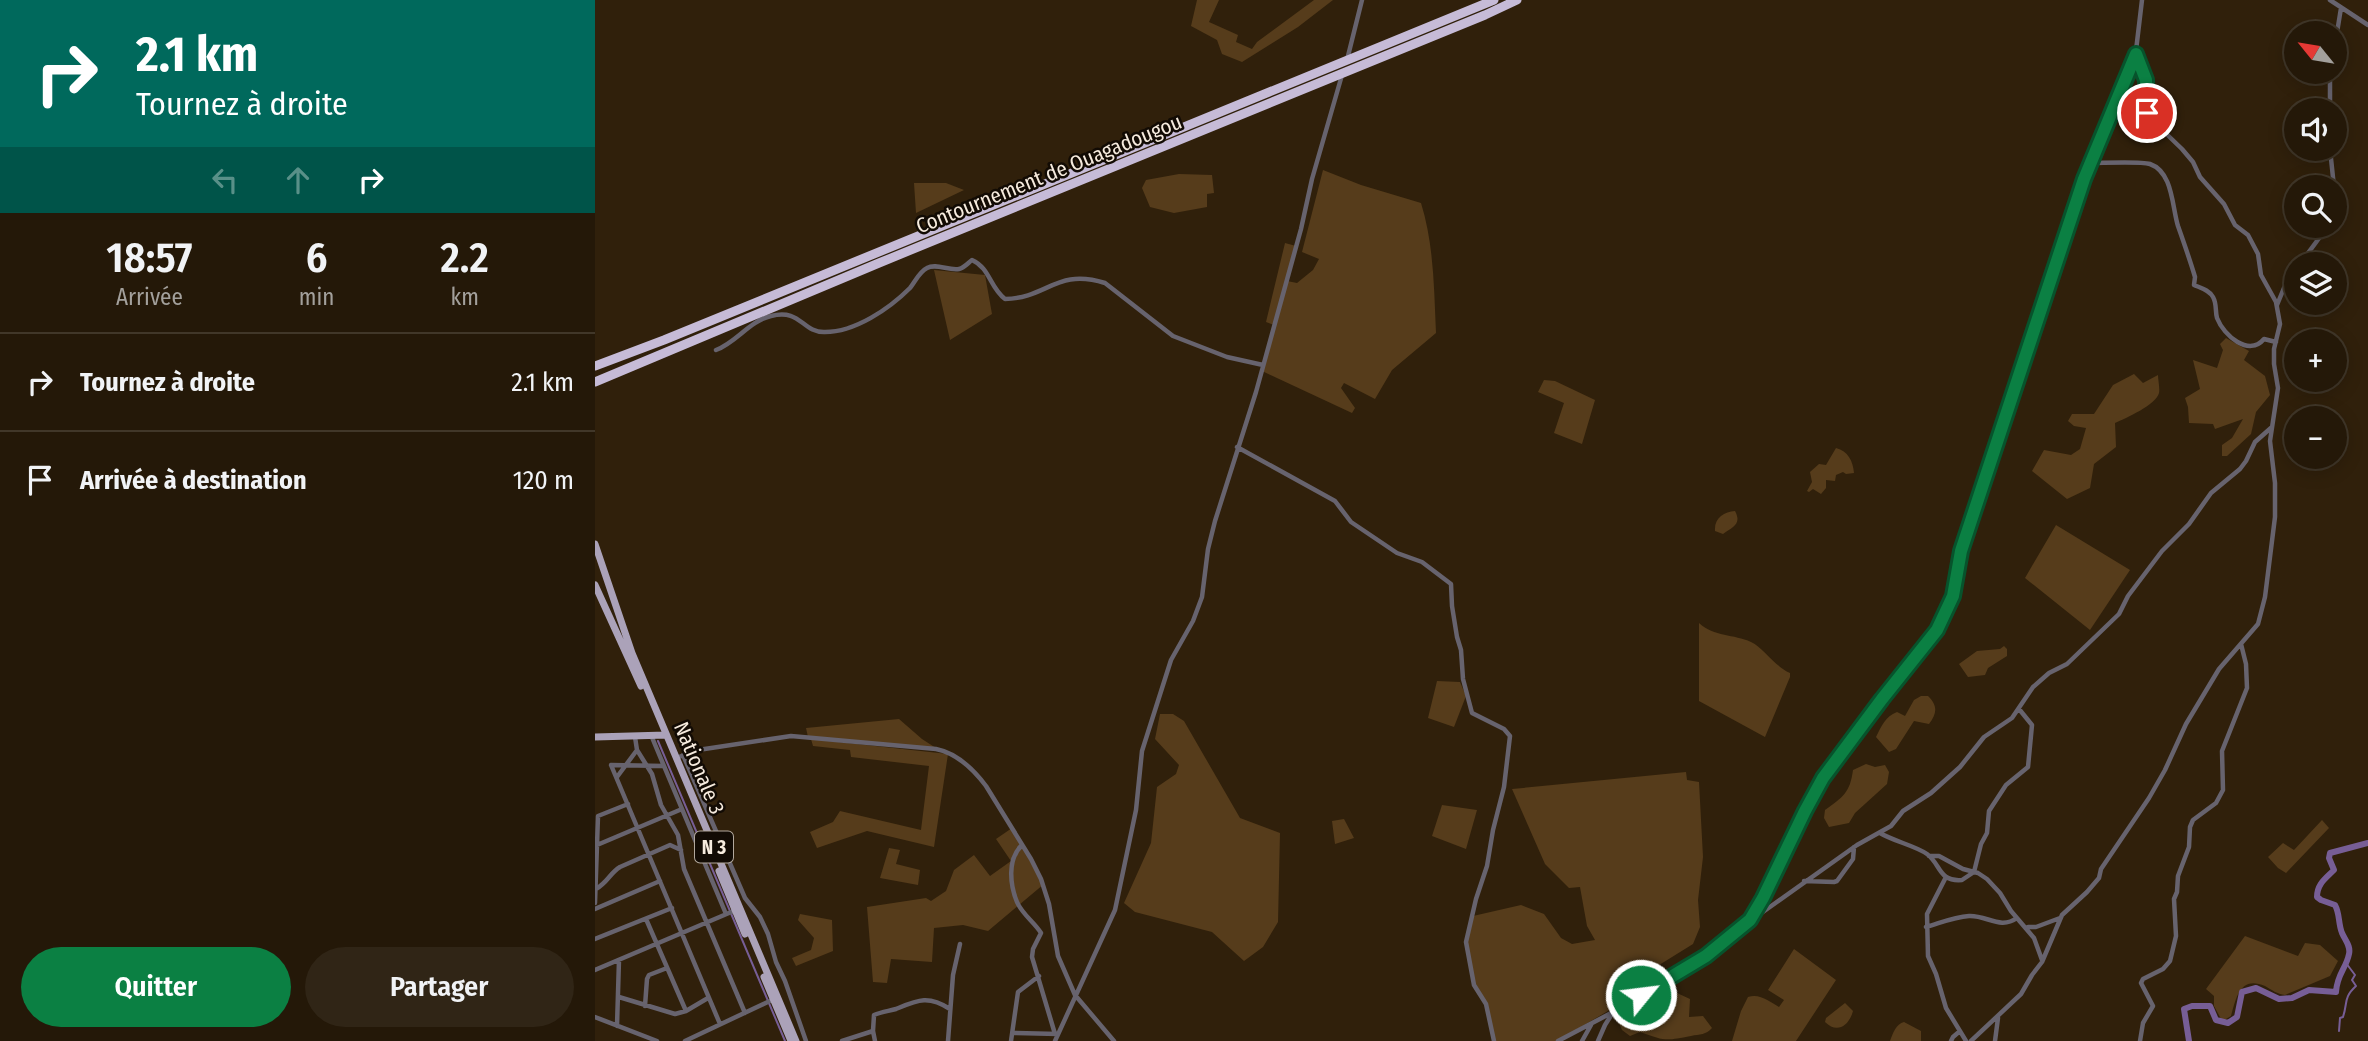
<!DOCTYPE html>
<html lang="fr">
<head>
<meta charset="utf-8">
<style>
	:root { --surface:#241808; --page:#302516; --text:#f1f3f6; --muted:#a3a09c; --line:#413729; --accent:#0b8043 }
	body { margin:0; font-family:"Fira Sans Condensed",sans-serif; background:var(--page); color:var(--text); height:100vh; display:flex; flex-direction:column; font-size:26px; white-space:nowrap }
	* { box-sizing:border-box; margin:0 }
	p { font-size:23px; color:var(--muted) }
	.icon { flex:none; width:38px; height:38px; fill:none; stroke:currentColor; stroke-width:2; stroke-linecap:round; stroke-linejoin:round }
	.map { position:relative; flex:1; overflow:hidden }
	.drawer { display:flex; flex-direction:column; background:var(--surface); width:595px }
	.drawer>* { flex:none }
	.guide { background:#00695c; color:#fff; overflow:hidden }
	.needle { width:46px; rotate:300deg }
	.buttons { position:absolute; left:1689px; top:21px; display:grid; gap:14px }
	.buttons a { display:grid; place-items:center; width:63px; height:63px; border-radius:50%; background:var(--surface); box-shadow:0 4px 18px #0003,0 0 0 2px var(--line); font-size:35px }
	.pin { position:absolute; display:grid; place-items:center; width:60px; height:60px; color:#fff; margin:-30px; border:4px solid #fff; border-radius:50%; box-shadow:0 2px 7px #0007 }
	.me { position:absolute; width:77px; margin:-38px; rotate:61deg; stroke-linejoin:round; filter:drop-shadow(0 0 5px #0008) }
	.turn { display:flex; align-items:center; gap:24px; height:147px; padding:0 21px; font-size:32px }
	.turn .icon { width:91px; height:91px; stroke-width:2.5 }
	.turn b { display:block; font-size:49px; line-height:60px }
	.lanes { display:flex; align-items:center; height:66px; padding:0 21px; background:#0003; justify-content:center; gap:35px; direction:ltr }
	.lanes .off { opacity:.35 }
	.eta { display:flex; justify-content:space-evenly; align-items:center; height:119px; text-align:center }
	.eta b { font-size:42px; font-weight:600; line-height:49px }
	.button { display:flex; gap:14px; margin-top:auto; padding:14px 21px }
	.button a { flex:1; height:80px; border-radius:42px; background:var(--accent); color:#fff; font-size:28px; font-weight:600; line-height:80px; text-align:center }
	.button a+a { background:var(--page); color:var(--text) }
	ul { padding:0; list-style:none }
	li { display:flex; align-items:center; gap:21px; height:98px; padding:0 21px; border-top:2px solid var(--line) }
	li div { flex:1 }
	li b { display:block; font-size:26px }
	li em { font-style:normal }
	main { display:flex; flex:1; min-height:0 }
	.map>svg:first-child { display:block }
	.green { fill:#563c1b }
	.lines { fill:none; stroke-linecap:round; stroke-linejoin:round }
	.stream { stroke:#775e96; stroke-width:2 }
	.river { stroke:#775e96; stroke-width:6 }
	.minor { stroke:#67636e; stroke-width:4.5 }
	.major { stroke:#aba2b9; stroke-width:7 }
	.highway { stroke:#c6bbd7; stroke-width:9 }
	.route-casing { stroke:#07532c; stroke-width:18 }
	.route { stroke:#0b8043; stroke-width:12 }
	.labels { text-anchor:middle; stroke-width:5; stroke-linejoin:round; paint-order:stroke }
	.shield { fill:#120b04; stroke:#b2a89d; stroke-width:2 }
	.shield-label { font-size:19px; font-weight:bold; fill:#f6ebde }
	.street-label { font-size:21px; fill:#f6ebde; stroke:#120b04 }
</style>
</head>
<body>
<main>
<section class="drawer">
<div class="guide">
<div class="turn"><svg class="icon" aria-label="right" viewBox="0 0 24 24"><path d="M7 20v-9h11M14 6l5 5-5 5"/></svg><div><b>2.1 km</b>Tournez à droite</div></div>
<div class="lanes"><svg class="icon off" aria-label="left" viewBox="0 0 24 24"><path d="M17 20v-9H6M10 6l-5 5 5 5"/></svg><svg class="icon off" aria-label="ahead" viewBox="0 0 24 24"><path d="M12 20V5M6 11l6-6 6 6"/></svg><svg class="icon" aria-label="right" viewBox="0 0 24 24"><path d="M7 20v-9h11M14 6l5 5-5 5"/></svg></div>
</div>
<div class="eta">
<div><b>18:57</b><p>Arrivée</p></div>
<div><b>6</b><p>min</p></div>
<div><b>2.2</b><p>km</p></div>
</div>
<ul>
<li><svg class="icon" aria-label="right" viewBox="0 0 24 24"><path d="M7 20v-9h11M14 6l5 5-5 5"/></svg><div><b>Tournez à droite</b></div><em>2.1 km</em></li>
<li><svg class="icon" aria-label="arrive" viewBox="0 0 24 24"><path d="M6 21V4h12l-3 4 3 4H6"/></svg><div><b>Arrivée à destination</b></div><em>120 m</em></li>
</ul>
<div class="button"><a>Quitter</a><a>Partager</a></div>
</section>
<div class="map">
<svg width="1773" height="1041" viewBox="0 0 1773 1041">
	<rect width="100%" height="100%" fill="#30200b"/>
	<path class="green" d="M602,0H624L614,22L643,35L641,42L657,49L662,42L719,0H738L703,27L647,62L627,54L622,40L596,26Z
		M728,170L766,185L826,203C839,245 839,289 841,333L797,370L780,399L749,383L746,388L760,408L757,413L667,371L679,325L671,322L690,243L701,246L692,281L702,283L718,270L724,259L707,252Z
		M584,174L617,175L619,193L612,194V207L579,213L555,207L547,188L551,180Z
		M319,183H351L369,190L321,213Z
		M339,270L390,275L397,314L355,340Z
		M1631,338L1654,351L1649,360L1670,376L1675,395L1661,412L1656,434L1632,456H1627V445L1637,438L1648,419L1620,429L1618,424L1594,423L1593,407L1590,398L1605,389L1598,360L1622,368L1628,350L1625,344Z
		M1539,374L1548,383L1563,375C1563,380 1565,388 1564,393C1561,405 1531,418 1520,423L1521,447L1499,464L1495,488L1472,499L1437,471L1449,450L1476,455L1485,449L1491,428L1479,426L1473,421L1477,414H1499L1518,385Z
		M949,380L960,381L1000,400L987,444L959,433L969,403L943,392Z
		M1241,448C1253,451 1258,461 1259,473L1251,474L1248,472L1241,475L1240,481L1231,480V488L1226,494L1218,489L1214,492L1212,491L1217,482L1215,472L1224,464L1231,465Z
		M1140,511C1147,524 1138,527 1128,534L1120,531C1119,518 1129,512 1140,511Z
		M1461,525L1535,570L1495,630L1430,578Z
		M1104,623C1119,637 1139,634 1156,642C1169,648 1178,665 1195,673V677L1170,737L1104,701Z
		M1409,646L1412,649V656L1393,668L1390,675L1373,677L1364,664L1382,651L1405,649Z
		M842,681L865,682L871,696L859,727L833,718Z
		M1326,696H1333C1343,706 1342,713 1334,724L1319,721L1301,749L1294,752L1281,737C1287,725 1290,717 1302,712L1310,716L1319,700Z
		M565,714H578L589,721L645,818L685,833L683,922L668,947L649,961L617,932L540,912L529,903L556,843L562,787L581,774L584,765L560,739Z
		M304,719L327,739L344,750L213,737L211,728Z
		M216,739L353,754L339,847L272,831L222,848L215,832L238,822L245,811L326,830L334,766L256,757L255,750L218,746Z
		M1271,764L1280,767L1290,765L1294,772L1292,784L1260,813L1254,823L1234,827L1229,818L1230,810C1248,797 1255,793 1258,770Z
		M1091,772L1092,780L1104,782L1108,857L1103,900L1105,927L1098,944L1048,975L1018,1008L962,1041H900L891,1003L880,985L872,942L878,916L926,905L949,914L966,938L977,944L1000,940L992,926L985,887L974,888L950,864L917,789Z
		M847,805L882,810L871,849L837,836Z
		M749,819L759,838L740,844L737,821Z
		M1727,820L1734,828L1691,873L1683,868L1673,857L1688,843L1699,850Z
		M417,828L449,884L393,931L368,925L339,928L337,962L296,959L292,983L278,982L272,907L331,898L336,901L351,891L359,870L379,855L395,876L416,861L401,839Z
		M294,848L305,850L301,864L325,870L323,885L285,878Z
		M205,914L237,920L238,951L201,966L197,958L216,950L219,938L203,920Z
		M1650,936L1703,956L1710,943L1725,945L1743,961L1735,976L1690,995C1682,994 1677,990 1670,986C1645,975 1641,998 1636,1016L1631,1019H1626L1619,1006V996L1611,989Z
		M1199,949L1241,980L1201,1041H1137L1146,1011L1153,997C1165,993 1175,1002 1184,1007L1189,1000L1173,990Z
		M1082,993L1095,999L1094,1017L1108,1016L1117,1028C1111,1035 1105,1034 1096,1036C1070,1041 1070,1041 1045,1032L1035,1036L1027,1030L1022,1018C1030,997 1063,995 1082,993Z
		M1250,1003L1258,1011C1254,1026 1242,1034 1230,1022L1231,1018Z
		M1309,1022L1326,1031V1041H1295C1298,1033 1301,1024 1309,1022Z"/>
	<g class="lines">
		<path class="stream" d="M63,741L190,1041
			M1744,1031L1745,1018L1748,1017C1753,1002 1748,998 1761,986L1757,980L1760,975L1751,963"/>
		<path class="river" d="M1594,1041L1589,1009L1597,1006H1615L1621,1020L1633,1023L1642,1017L1647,992L1661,988L1684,999L1697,998L1714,990L1741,992C1742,974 1751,969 1754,954C1756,946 1750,940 1747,933C1743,923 1745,914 1740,905L1726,900L1722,897C1722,884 1730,879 1739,870L1734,858L1735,853L1773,843"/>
		<path class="minor" d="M1735,0L1773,25
			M1740,45L1746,8
			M752,60L767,0
			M1735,110V72
			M1735,149L1739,187
			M1495,163C1509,163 1545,161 1555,164C1578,172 1577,207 1583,226C1589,243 1595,260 1600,277L1599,285C1606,288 1614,290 1618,297C1622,304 1620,311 1622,318C1629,336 1654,357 1669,339L1681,342
			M1705,264L1733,226
			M1682,305L1691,283L1701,269
			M121,350C142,342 154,321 176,316C206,308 207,333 230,332C260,332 294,309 315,288C320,282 324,272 332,268C341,263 354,271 364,269C369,268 373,263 377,260C395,268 395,288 410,299C453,298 461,268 510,283L578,336L632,357L668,365
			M642,447L740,501L756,522L802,553L827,562L856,584L857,606L862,637L866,650L868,679L877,713L909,729L915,736L909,787L898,830L892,866L881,899L871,942L879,985L891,1004L899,1041
			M56,735L131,914
			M42,750L57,774L66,805L83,835L89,869L150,1013
			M88,755L150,898L165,917L173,934L181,962L190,981L211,1041
			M81,758L103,750L196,736L341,749C361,753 379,770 391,786L436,859L446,879L454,904L463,956L480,995L519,1041
			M69,766L16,765L125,1024
			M22,777L42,750L40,737
			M1285,833C1298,841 1321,846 1332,854C1346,864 1343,882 1367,880L1379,872L1386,844L1392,833L1394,811L1411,785L1433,767L1437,725L1424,709
			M2,845L87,809
			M427,845C412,859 415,885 422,902C427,914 440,923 446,933L438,949L437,957L460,1034
			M1334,856H1344L1368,869L1383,873L1392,879L1405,893L1416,911L1439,938L1447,960
			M1351,877L1332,914L1333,956L1341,974L1351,1008L1371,1041
			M1209,881L1239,882L1242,881L1258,859L1259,847
			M1,889C13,882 15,873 25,867L75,845L86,850
			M0,903L3,816L33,804
			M0,909L65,881
			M51,919L91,1011
			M1158,919L1262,845L1296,826L1308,811L1336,793L1365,767L1389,737L1417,718L1438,687L1454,673L1472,664L1524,614L1533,596L1567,551L1594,524L1616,493L1645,469L1651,461L1660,442L1677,427
			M1331,927C1345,923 1359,917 1374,916C1392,915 1405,930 1422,918
			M1433,927H1441L1465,918
			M0,939L77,908
			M0,970L141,910
			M24,997L80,1014L91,1011L113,998
			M50,1006L52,979L54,975L72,968
			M0,1017L62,1041
			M22,1026L24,960
			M418,1033L463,1034
			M90,1041L179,999
			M247,1041L278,1031
			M280,1041L278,1031L279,1015C286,1012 294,1011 301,1009C323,1000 333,995 355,1009
			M353,1041L358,975L365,944
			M416,1041L423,992L444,976
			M460,1041L520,910L541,810L547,751L576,660L598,621L607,597L613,549L620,521L661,392L706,229L717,179L747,75
			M963,1041L1020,1011L1111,956L1155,920L1168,898L1210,811L1228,778L1287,699L1342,630L1358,595L1366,551L1489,179L1518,105L1540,59L1547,0
			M987,1041L996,1025
			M1003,1041L1010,1025L1017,1014
			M1356,1041L1358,1037L1365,1031
			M1376,1041L1426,994L1437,975L1447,962L1467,915L1492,892L1504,878L1506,869L1554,798L1570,770L1591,724L1624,669L1663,624L1670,597L1680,517V483L1675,441L1683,388L1679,364V349L1685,324L1681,302L1666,275L1663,254L1653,235L1640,225L1629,204L1605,177L1598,162L1587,149L1558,121L1552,113L1551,80L1541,54
			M1400,1041L1403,1018
			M1545,1041L1548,1023L1558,1006L1546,983L1548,979L1568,969L1575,961L1581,936L1579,899L1582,892L1583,876L1594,847L1595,827L1598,820L1621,803L1628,790L1627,751L1652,688L1651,664L1646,644"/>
		<path class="major" d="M0,544L37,653L201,1041
			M0,585L46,686
			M0,737L71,735
			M124,871L150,934
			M169,977L196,1041"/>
		<path class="highway" d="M0,366L69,340L899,0
			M0,382L284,263L890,15L922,0"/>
	</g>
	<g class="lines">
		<defs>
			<path id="route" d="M1046,995L1111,956L1155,920L1168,898L1210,811L1228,778L1287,699L1342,630L1358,596L1366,551L1489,179L1541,54L1551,80L1552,113"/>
		</defs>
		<use href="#route" class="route-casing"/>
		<use href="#route" class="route"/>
	</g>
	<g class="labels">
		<rect class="shield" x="100" y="831.5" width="38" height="31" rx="5"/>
		<g class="shield-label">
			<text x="119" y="854">N 3</text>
		</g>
		<g class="street-label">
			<text transform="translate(454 174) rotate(-22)" y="7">Contournement de Ouagadougou</text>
			<text transform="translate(104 768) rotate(67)" y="7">Nationale 3</text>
		</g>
	</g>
</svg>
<div class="buttons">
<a><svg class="needle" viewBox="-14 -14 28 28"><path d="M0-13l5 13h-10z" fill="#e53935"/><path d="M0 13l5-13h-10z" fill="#a3a09c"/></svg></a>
<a><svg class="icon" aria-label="sound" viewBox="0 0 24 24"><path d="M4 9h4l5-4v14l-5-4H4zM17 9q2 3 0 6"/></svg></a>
<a><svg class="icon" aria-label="search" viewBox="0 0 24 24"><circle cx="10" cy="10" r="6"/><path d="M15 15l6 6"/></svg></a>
<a><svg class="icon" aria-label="layers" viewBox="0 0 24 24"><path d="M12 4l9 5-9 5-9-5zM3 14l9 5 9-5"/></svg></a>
<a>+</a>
<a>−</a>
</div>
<div class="pin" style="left:1552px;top:113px;background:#d93025"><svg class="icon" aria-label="arrive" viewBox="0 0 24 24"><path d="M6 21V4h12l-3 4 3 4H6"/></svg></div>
<svg class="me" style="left:1046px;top:995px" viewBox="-20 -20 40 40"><circle r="17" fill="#0b8043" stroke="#fff" stroke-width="3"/><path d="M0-11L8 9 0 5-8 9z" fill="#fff"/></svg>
</div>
</main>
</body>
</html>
